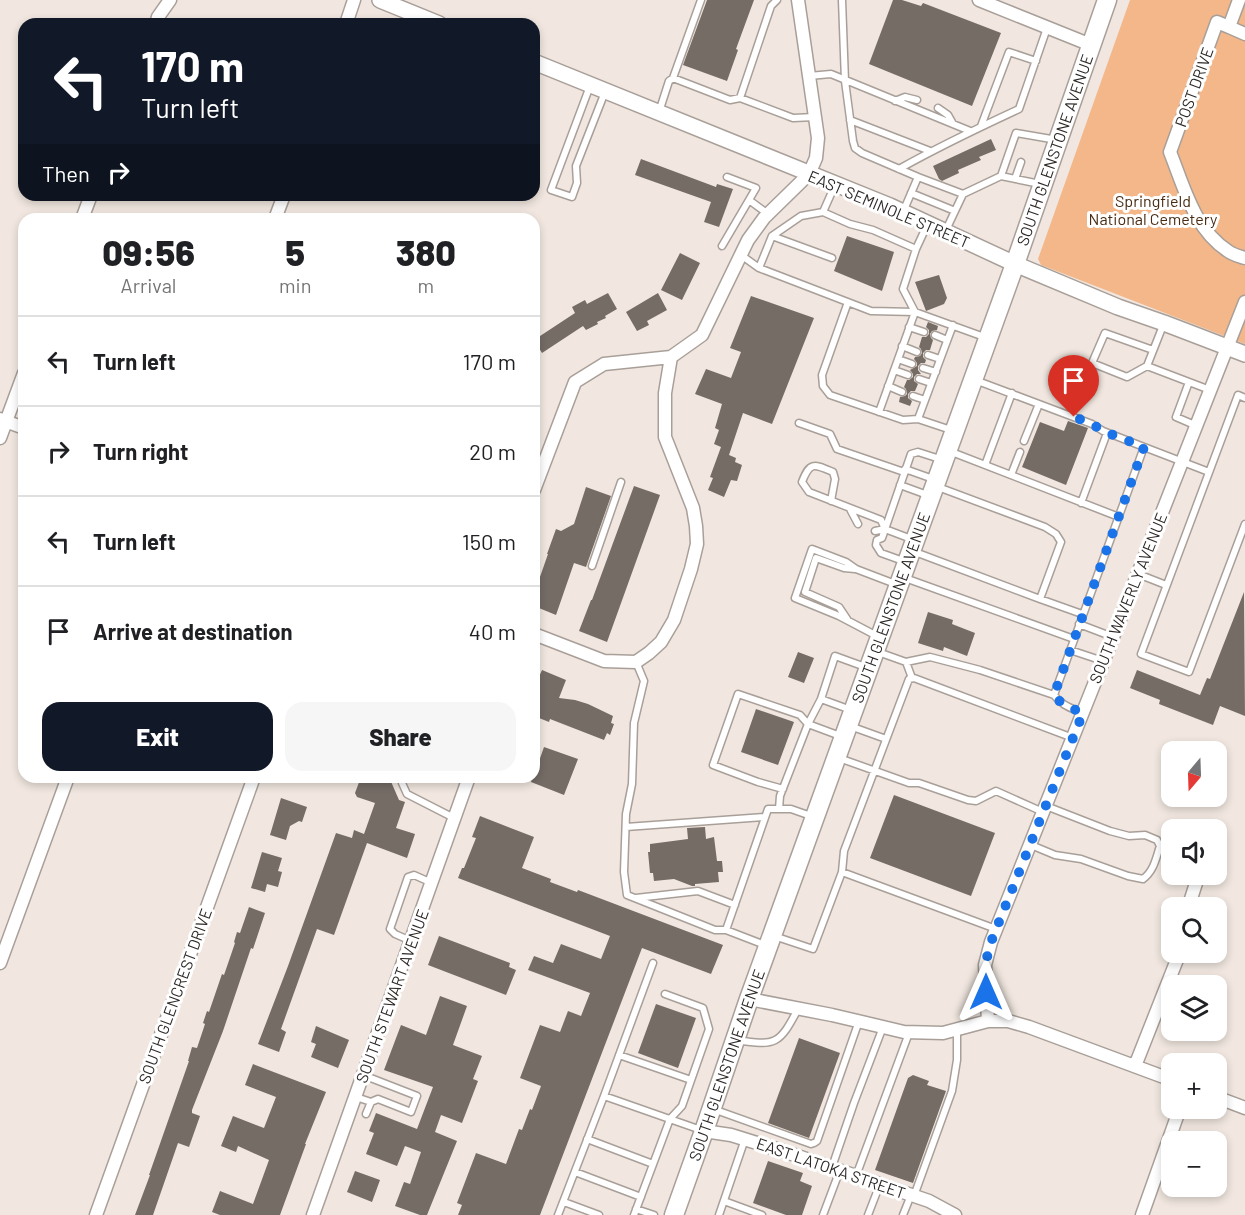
<!DOCTYPE html>
<html lang="en">
<head>
<meta charset="utf-8">
<style>
	:root { --surface:#fff; --page:#f6f6f6; --text:#202124; --muted:#757577; --line:#e0e0e0; --accent:#111827 }
	body { margin:0; font-family:Barlow,sans-serif; background:var(--page); color:var(--text); height:100vh; display:flex; flex-direction:column; font-size:22px; white-space:nowrap }
	* { box-sizing:border-box; margin:0 }
	p { font-size:20px; color:var(--muted) }
	.icon { flex:none; width:33px; height:33px; fill:none; stroke:currentColor; stroke-width:2; stroke-linecap:round; stroke-linejoin:round }
	.map { position:relative; flex:1; overflow:hidden }
	.details { position:absolute; left:18px; top:213px; width:522px; height:570px; display:flex; flex-direction:column; background:var(--surface); border-radius:18px; box-shadow:0 3px 9px #0003 }
	.details>* { flex:none }
	.guide { position:absolute; left:18px; top:18px; width:522px; height:183px; border-radius:18px; box-shadow:0 3px 9px #0003; background:#111827; color:#fff; overflow:hidden }
	.needle { width:39px; rotate:199deg }
	.fabs { position:absolute; left:1161px; top:741px; display:grid; gap:12px }
	.fabs a { display:grid; place-items:center; width:66px; height:66px; border-radius:12px; background:var(--surface); box-shadow:0 3px 9px #0003; font-size:30px }
	.pin { position:absolute; display:grid; place-items:center; width:51px; height:51px; color:#fff; margin:-62px -26px; border-radius:50% 50% 50% 0; rotate:-45deg; box-shadow:0 0 6px #0007 }
	.pin .icon { rotate:45deg }
	.me { position:absolute; width:66px; margin:-33px; rotate:0deg; stroke-linejoin:round; filter:drop-shadow(0 0 4px #0008) }
	.turn { display:flex; align-items:center; gap:21px; height:126px; padding:0 24px; font-size:27px }
	.turn .icon { width:78px; height:78px; stroke-width:2.5 }
	.turn b { display:block; font-size:42px; line-height:51px }
	.then { display:flex; align-items:center; height:57px; padding:0 24px; background:#0003; gap:12px; font-size:22px }
	.eta { display:flex; justify-content:space-evenly; align-items:center; height:102px; text-align:center }
	.eta b { font-size:36px; font-weight:800; line-height:42px }
	.button { display:flex; gap:12px; margin-top:auto; padding:12px 24px }
	.button a { flex:1; height:69px; border-radius:18px; background:var(--accent); color:#fff; font-size:24px; font-weight:800; line-height:69px; text-align:center }
	.button a+a { background:var(--page); color:var(--text) }
	ul { padding:0; list-style:none }
	li { display:flex; align-items:center; gap:18px; height:90px; padding:0 24px; border-top:2px solid var(--line) }
	li div { flex:1 }
	li b { display:block; font-size:22px }
	li em { font-style:normal }
	.map>svg:first-child { display:block }
	.green { fill:#f3b789 }
	.building { fill:#756c66 }
	.lines { fill:none; stroke-linecap:round; stroke-linejoin:round }
	.service-casing { stroke:#a99f99; stroke-width:9 }
	.minor-casing { stroke:#a99f99; stroke-width:15 }
	.tertiary-casing { stroke:#a99f99; stroke-width:18 }
	.primary-casing { stroke:#a99f99; stroke-width:21 }
	.service { stroke:#fff; stroke-width:6 }
	.minor { stroke:#fff; stroke-width:12 }
	.tertiary { stroke:#fff; stroke-width:15 }
	.primary { stroke:#fff; stroke-width:18 }
	.route { stroke:#1a73e8; stroke-width:10; stroke-dasharray:0 18 }
	.labels { text-anchor:middle; stroke-width:6; stroke-linejoin:round; paint-order:stroke }
	.street-label { font-size:16px; fill:#2c2826; stroke:#fff }
	.park-label { font-size:16px; fill:#482b12; stroke:#fff }
</style>
</head>
<body>
<div class="map">
<svg width="1245" height="1215" viewBox="0 0 1245 1215">
	<rect width="100%" height="100%" fill="#f1e7e0"/>
	<path class="green" d="M1130,0H1245V344L1041,265L1038,259Z"/>
	<path class="building" d="M707,0H754L736,49L738,50L727,81L683,65Z
		M893,0H902L921,6L923,3L1001,33L972,106L869,64Z
		M991,139L996,150L979,157L981,160L958,170L959,173L942,181L939,179L933,166Z
		M641,159L716,187L717,184L733,189L719,227L704,222L711,202L635,175Z
		M847,236L894,252L882,291L834,271Z
		M680,253L700,263L682,300L661,290Z
		M939,275L947,298L944,304L926,311L915,282Z
		M608,293L617,309L605,316L606,318L597,322L598,324L586,330L583,326L542,353L534,340L575,313L572,307L585,300L587,304Z
		M658,293L667,310L647,321L649,325L637,331L626,312Z
		M751,296L814,318L772,424L743,413L729,455L736,458L735,462L742,465L737,481L731,480L724,497L708,490L713,478L710,477L721,447L714,444L719,430L715,428L722,404L695,394L706,369L731,378L741,352L730,348Z
		M928,322L938,326L937,330L932,331L930,334L931,338L933,340L930,350H926L923,353V357L926,360L925,363H921L918,366V370L921,374H917L914,377V381L918,384L915,391H911L908,394V398L912,401L910,406L899,402L900,397L905,396L907,394L906,389L904,387L907,380H909L913,377V374L910,370L917,366V363L914,359L915,357L920,356L922,353L921,349L919,347L922,337H926L929,334V330L926,327Z
		M1068,421L1088,428L1066,485L1022,467L1040,422L1064,431Z
		M634,486L660,495L607,642L579,631L591,600H592Z
		M586,487L611,496L586,567L574,563L556,615L534,606V594L548,554H547L556,529L561,531L574,524Z
		M1244,592L1245,716L1220,706L1213,725L1159,704L1160,700L1130,688L1137,670L1200,695L1207,678L1210,679Z
		M928,612L953,620L952,624L975,633L967,656L944,647L943,651L918,643Z
		M798,652L814,658L804,683L788,677Z
		M542,670L566,680L559,698L575,700L588,704L613,716L611,723L614,724L610,735L607,733L604,740L550,719L549,722L534,716V688Z
		M756,709L794,722L778,765L741,752Z
		M544,747L578,759L564,795L531,782L532,777H534V762L538,764Z
		M361,777H389L399,800L405,802L396,828L415,834L407,858L367,843L334,935L317,929L281,1029L286,1032L279,1052L258,1044L288,966L336,833L352,838L354,830L364,834L375,803L357,797L355,793Z
		M894,795L995,833L971,896L870,858Z
		M281,798L307,807L302,822L299,821L290,826L286,840L270,835Z
		M480,816L534,837L522,868L551,879L550,882L577,892L578,890L723,945L711,974L642,948L540,1215H458L462,1205L457,1203L476,1153L506,1164L519,1129L522,1130L530,1109L532,1110L541,1086L520,1078L540,1025L560,1032L568,1011L581,1016L590,993L528,970L534,956L553,963L561,944L601,959L610,936L458,878L462,868H464L476,838L472,837Z
		M705,827L706,839L714,837L717,861H722L723,872H718L719,882L695,884V886H692L674,879L654,881L653,873H650L648,852H650V844L688,839L687,828Z
		M262,852L282,858L278,871L282,872L278,887L267,884L265,892L251,888Z
		M249,907L265,913L253,949L251,948L223,1031L192,1110V1113L200,1116L189,1147L178,1143L153,1215H135L150,1175H149L189,1061H188L192,1047L197,1048L205,1024L203,1023L207,1011L209,1012L222,974L224,975L235,943L234,942L237,932L240,933Z
		M439,936L510,963L509,967L516,970L506,995L428,965Z
		M440,996L467,1006L453,1045L482,1056L473,1079L478,1081L462,1123L441,1115L435,1132L457,1141L427,1215H420L395,1206L404,1182L410,1184L421,1152L405,1146L397,1166L366,1154L374,1133L369,1131L376,1113L417,1129L433,1087L384,1070L401,1025L426,1035Z
		M656,1004L696,1018L678,1068L638,1053Z
		M316,1026L349,1040L338,1068L311,1057L316,1044L311,1042Z
		M799,1038L840,1053L809,1138L768,1123Z
		M253,1064L326,1092L305,1144H306L280,1215H220L212,1212L220,1191L253,1204L269,1160L238,1146L236,1152L221,1146L233,1116L264,1128L276,1097L245,1085Z
		M913,1075L929,1081L927,1085L946,1091L913,1183L875,1170L908,1078Z
		M768,1161L803,1173L800,1181L812,1186L802,1215H786L753,1203Z
		M355,1171L380,1180L372,1202L347,1192Z"/>
	<g class="lines">
		<defs>
			<path id="service" d="M842,0L845,81L853,141L855,148L862,153L918,177
				M809,76L831,74L970,131
				M673,78L701,0
				M590,86L551,190L572,197L577,183L576,166L605,92
				M740,98L771,6L777,0
				M895,101L905,97L917,100
				M938,108L948,115L953,124
				M659,112L669,81L673,78L730,100L740,98L793,118L815,117
				M850,120L930,151
				M981,126L1009,52L1036,61
				M899,169C938,147 978,128 1019,109L1047,28
				M1001,176L1016,133L1057,140
				M727,177L756,188L749,200
				M1015,179L1021,162
				M911,193L955,211
				M823,212L835,185
				M903,212L918,177L963,194
				M928,223L916,249L903,289L915,312L987,338
				M946,230L963,194L1001,176L1040,184
				M772,236L832,258
				M722,246L749,200L768,214
				M741,255L759,268L871,311L915,312L879,412
				M759,268L772,236L801,216L823,212L850,224L873,230L916,249
				M848,302L822,375L823,386L830,395L903,420L918,419
				M1164,323L1147,366L1210,390
				M953,325L918,419L954,431
				M909,327L924,332
				M935,335L947,340
				M902,346L917,352
				M928,355L940,359
				M898,359L912,364
				M1147,366L1127,377L1092,363L1105,333L1153,350
				M923,368L936,372
				M894,370L908,375
				M919,379L931,383
				M975,380L1092,424L1103,431L1144,447
				M1189,382L1176,417L1197,426
				M888,386L902,392
				M913,396L925,400
				M1245,398L1238,395L1141,654L1189,672L1245,524
				M799,423L830,434L837,449L904,472
				M1024,441L1039,404
				M949,451L1119,517
				M985,465L1012,393
				M905,469L936,480
				M1011,475L1020,452
				M900,485L930,496
				M831,501L835,479L833,472C814,464 810,461 802,482L809,492L881,520L885,529L914,540
				M1081,503L1107,433
				M850,509L858,524
				M875,531L885,529
				M915,552L1040,599L1061,542L1056,534L1045,527L938,487
				M906,562L881,553L876,545L877,540L882,538L911,454L918,452L943,460
				M592,566L621,482
				M1138,574L1166,585
				M905,578L1074,639
				M1040,599L1082,614
				M847,619L839,607L805,592L816,558L844,568L855,569
				M1079,624L1113,637
				M877,636L839,616L795,598L812,549L846,562L856,569L898,585
				M1070,650L1103,661
				M878,652L906,662L912,678
				M636,662L644,681L634,723L632,784L626,814L624,872L627,895L715,930H726
				M906,662L930,657L980,670L1054,695
				M851,710L821,699L835,656L868,668
				M1082,713C1071,708 1061,705 1054,695L1144,447L1209,472
				M850,726L886,739
				M839,758L909,783H919L968,800L976,801L996,791L1043,812
				M404,777L402,783L407,794L454,818
				M783,789L758,782L713,765L738,694L800,715L808,724L821,699
				M779,809L780,796L808,724L843,737
				M626,827L765,817
				M1031,845L1055,855L1081,859L1128,876L1143,879C1154,871 1156,858 1160,846L1157,840L1145,835L1129,836L1110,831L1046,806
				M842,872L844,851L909,679L914,678L1073,738
				M636,898L698,891L735,905
				M774,936L813,949L842,872L996,929
				M411,941L395,934L390,929L408,877L414,875L432,883
				M765,945L726,930L768,809H791L811,816
				M736,1040C776,1046 779,1045 798,1009
				M619,1055L691,1080
				M604,1096L653,963
				M356,1097L371,1102L378,1099L411,1112L417,1096L363,1075
				M713,1109L811,1144L814,1143L817,1141L859,1021
				M366,1114L371,1102
				M587,1139L653,1164
				M832,1167L854,1103L883,1027
				M575,1172L641,1197
				M856,1176L909,1033
				M914,1196L952,1091L957,1060V1030
				M724,1201L762,1215
				M564,1202L599,1215
				M636,1209L654,1215
				M558,1215L604,1096L701,1130
				M634,1215L670,1119L682,1106L709,1029L703,1008L665,994
				M719,1215L745,1139
				M823,1215L840,1170
				M868,1215L880,1184
				M903,1215L911,1195"/>
			<path id="minor" d="M979,0L1091,45
				M1239,0L1229,27L1217,22L1170,152C1184,187 1194,229 1228,251C1233,255 1239,256 1245,258
				M156,24L158,17L170,0
				M346,24L354,0
				M1229,27L1245,34
				M82,219L91,195
				M275,219L284,195
				M0,419L24,428
				M0,438L24,373
				M534,490L575,382L604,364L671,357
				M534,634L604,661L636,662L649,653L661,642L674,620L691,569L697,544L696,526L693,508L665,437V393L671,357L702,335L748,240L764,218L809,174L816,158L818,138L798,0
				M1188,908L1199,874
				M0,963L68,777
				M749,999L832,1015L904,1032L943,1033L988,1021H1008L1029,1027L1172,1080
				M988,1021L985,965L991,942L1113,637L1245,302
				M1135,1066L1180,952
				M1216,1097L1245,1108
				M704,1131L731,1135L786,1152L929,1201L955,1215
				M96,1215L254,777
				M313,1215L469,777
				M1142,1215L1180,1108"/>
			<path id="tertiary" d="M380,0L439,24
				M534,62L890,206L1015,264L1118,307L1164,323L1245,354"/>
			<g id="primary">
				<path id="s1" d="M674,1215L704,1131L749,999L1015,264L1107,0"/>
			</g>
		</defs>
		<use href="#service" class="service-casing"/>
		<use href="#minor" class="minor-casing"/>
		<use href="#tertiary" class="tertiary-casing"/>
		<use href="#primary" class="primary-casing"/>
		<use href="#service" class="service"/>
		<use href="#minor" class="minor"/>
		<use href="#tertiary" class="tertiary"/>
		<use href="#primary" class="primary"/>
	</g>
	<g class="lines">
		<path class="route" d="M986,992L985,965L991,942L1083,713C1071,708 1061,705 1054,695L1144,447L1103,431L1092,424L1074,417"/>
	</g>
	<g class="labels">
		<g class="street-label">
			<text transform="translate(1194 87) rotate(-70)" y="6">POST DRIVE</text>
			<text dy="6" stroke="none"><textPath href="#s1" startOffset="1131">SOUTH GLENSTONE AVENUE</textPath></text>
			<text transform="translate(889 209) rotate(23)" y="6">EAST SEMINOLE STREET</text>
			<text transform="translate(1128 598) rotate(-68)" y="6">SOUTH WAVERLY AVENUE</text>
			<text dy="6" stroke="none"><textPath href="#s1" startOffset="645">SOUTH GLENSTONE AVENUE</textPath></text>
			<text transform="translate(175 996) rotate(-70)" y="6">SOUTH GLENCREST DRIVE</text>
			<text transform="translate(392 996) rotate(-70)" y="6">SOUTH STEWART AVENUE</text>
			<text dy="6" stroke="none"><textPath href="#s1" startOffset="159">SOUTH GLENSTONE AVENUE</textPath></text>
			<text transform="translate(831 1168) rotate(19)" y="6">EAST LATOKA STREET</text>
		</g>
		<g class="park-label">
			<text x="1153" y="207">Springfield<tspan x="1153" dy="18">National Cemetery</tspan></text>
		</g>
	</g>
</svg>
<div class="fabs">
<a><svg class="needle" viewBox="-14 -14 28 28"><path d="M0-13l5 13h-10z" fill="#e53935"/><path d="M0 13l5-13h-10z" fill="#757577"/></svg></a>
<a><svg class="icon" aria-label="sound" viewBox="0 0 24 24"><path d="M4 9h4l5-4v14l-5-4H4zM17 9q2 3 0 6"/></svg></a>
<a><svg class="icon" aria-label="search" viewBox="0 0 24 24"><circle cx="10" cy="10" r="6"/><path d="M15 15l6 6"/></svg></a>
<a><svg class="icon" aria-label="layers" viewBox="0 0 24 24"><path d="M12 4l9 5-9 5-9-5zM3 14l9 5 9-5"/></svg></a>
<a>+</a>
<a>−</a>
</div>
<div class="pin" style="left:1074px;top:417px;background:#d93025"><svg class="icon" aria-label="arrive" viewBox="0 0 24 24"><path d="M6 21V4h12l-3 4 3 4H6"/></svg></div>
<svg class="me" style="left:986px;top:992px" viewBox="-20 -20 40 40"><path d="M0-17L14 15 0 8-14 15z" fill="#1a73e8" stroke="#fff" stroke-width="4"/></svg>
<div class="guide">
<div class="turn"><svg class="icon" aria-label="left" viewBox="0 0 24 24"><path d="M17 20v-9H6M10 6l-5 5 5 5"/></svg><div><b>170 m</b>Turn left</div></div>
<div class="then">Then<svg class="icon" aria-label="right" viewBox="0 0 24 24"><path d="M7 20v-9h11M14 6l5 5-5 5"/></svg></div>
</div>
<section class="details">
<div class="eta">
<div><b>09:56</b><p>Arrival</p></div>
<div><b>5</b><p>min</p></div>
<div><b>380</b><p>m</p></div>
</div>
<ul>
<li><svg class="icon" aria-label="left" viewBox="0 0 24 24"><path d="M17 20v-9H6M10 6l-5 5 5 5"/></svg><div><b>Turn left</b></div><em>170 m</em></li>
<li><svg class="icon" aria-label="right" viewBox="0 0 24 24"><path d="M7 20v-9h11M14 6l5 5-5 5"/></svg><div><b>Turn right</b></div><em>20 m</em></li>
<li><svg class="icon" aria-label="left" viewBox="0 0 24 24"><path d="M17 20v-9H6M10 6l-5 5 5 5"/></svg><div><b>Turn left</b></div><em>150 m</em></li>
<li><svg class="icon" aria-label="arrive" viewBox="0 0 24 24"><path d="M6 21V4h12l-3 4 3 4H6"/></svg><div><b>Arrive at destination</b></div><em>40 m</em></li>
</ul>
<div class="button"><a>Exit</a><a>Share</a></div>
</section>
</div>
</body>
</html>
